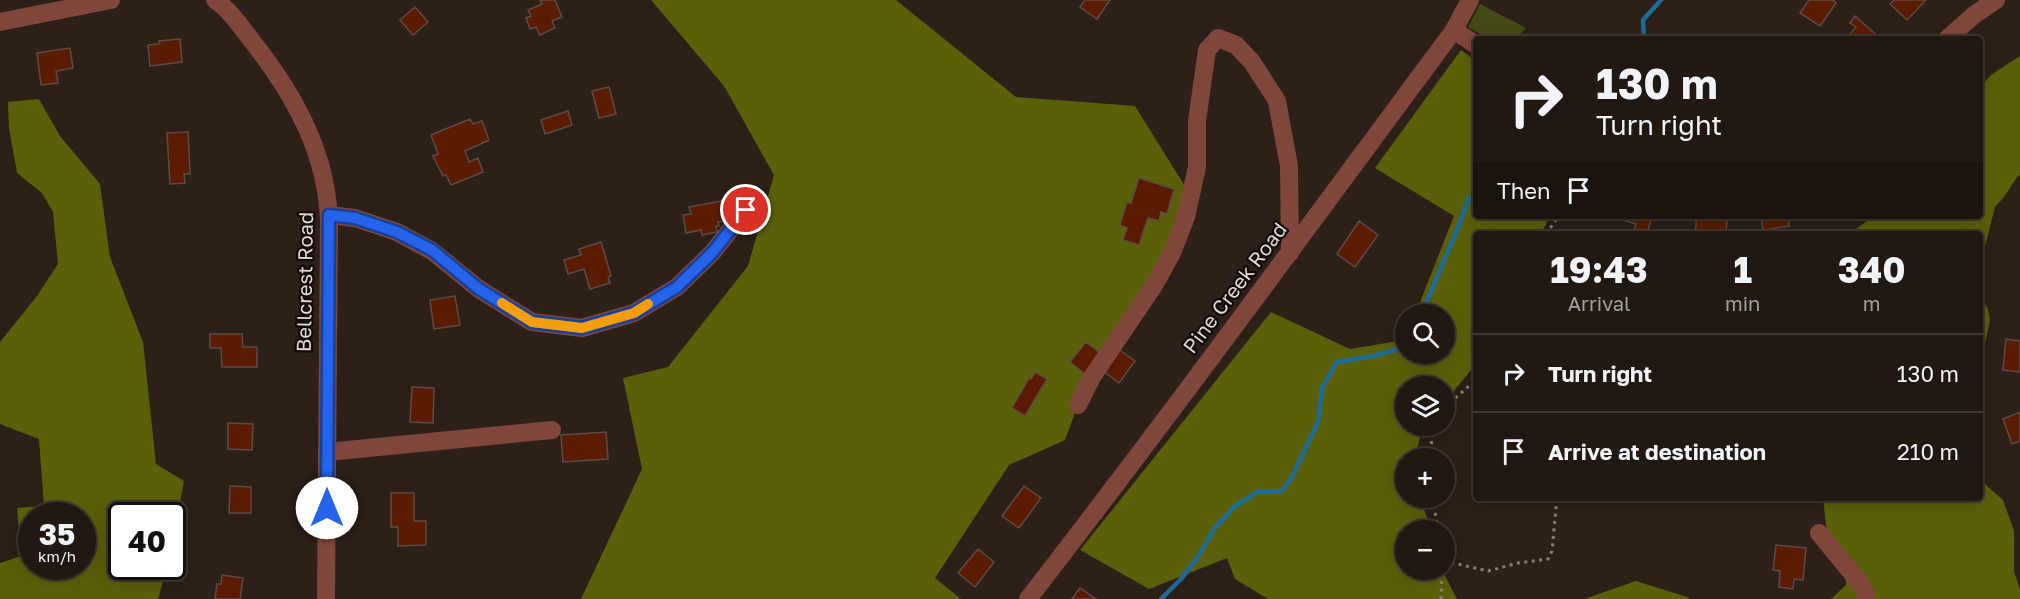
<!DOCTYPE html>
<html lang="en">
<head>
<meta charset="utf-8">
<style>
	:root { --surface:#211812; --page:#29211b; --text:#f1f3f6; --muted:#a2a09f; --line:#3e3732 }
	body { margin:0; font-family:"Golos Text",sans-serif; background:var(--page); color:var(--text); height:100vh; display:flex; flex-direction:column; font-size:22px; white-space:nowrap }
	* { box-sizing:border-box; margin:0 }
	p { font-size:20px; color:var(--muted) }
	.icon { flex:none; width:33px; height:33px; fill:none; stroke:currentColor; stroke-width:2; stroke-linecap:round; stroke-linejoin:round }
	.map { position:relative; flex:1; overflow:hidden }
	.panel { position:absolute; left:1473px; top:231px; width:510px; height:270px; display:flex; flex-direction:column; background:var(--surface); border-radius:6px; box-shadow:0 3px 15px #0003,0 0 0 2px var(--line) }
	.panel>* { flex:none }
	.banner { position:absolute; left:1473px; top:36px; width:510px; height:183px; border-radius:6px; box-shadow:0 3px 15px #0003,0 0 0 2px var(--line); background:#211812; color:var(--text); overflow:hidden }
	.fabs { position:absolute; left:1395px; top:304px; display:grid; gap:12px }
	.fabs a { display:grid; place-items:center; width:60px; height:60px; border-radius:50%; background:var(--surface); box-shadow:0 3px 15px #0003,0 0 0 2px var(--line); font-size:30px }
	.speed { position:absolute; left:18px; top:502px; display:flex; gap:12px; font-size:30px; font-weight:700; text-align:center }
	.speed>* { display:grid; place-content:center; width:78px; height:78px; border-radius:50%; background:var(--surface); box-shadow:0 3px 15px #0003,0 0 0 2px var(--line); line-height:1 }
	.speed small { font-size:15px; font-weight:400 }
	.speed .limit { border:3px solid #111; border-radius:9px; background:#fff; color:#111 }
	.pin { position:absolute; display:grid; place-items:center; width:51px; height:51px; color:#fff; margin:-26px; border:3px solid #fff; border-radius:50%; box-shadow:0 2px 6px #0007 }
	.me { position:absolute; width:66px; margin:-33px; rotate:0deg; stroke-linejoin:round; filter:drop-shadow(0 0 4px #0008) }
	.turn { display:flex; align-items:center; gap:21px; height:126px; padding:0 24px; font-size:27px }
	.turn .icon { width:78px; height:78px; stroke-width:2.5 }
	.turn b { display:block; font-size:42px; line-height:51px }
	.then { display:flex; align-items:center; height:57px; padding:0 24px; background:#0003; gap:12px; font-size:22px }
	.eta { display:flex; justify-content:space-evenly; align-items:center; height:102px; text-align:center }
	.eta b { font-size:36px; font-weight:700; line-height:42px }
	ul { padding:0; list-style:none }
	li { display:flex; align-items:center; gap:18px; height:78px; padding:0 24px; border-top:2px solid var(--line) }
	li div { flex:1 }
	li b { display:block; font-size:22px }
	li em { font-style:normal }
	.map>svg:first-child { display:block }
	.green { fill:#454917 }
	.forest { fill:#5a6009; fill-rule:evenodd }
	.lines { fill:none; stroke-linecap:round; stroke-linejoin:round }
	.stream { stroke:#1e6b98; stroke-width:4.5 }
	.building { fill:#5b1b00; stroke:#5b4b46; stroke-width:1.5 }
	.path { stroke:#887e78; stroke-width:3; stroke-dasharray:3 4.5; stroke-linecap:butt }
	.minor { stroke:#81463b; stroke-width:18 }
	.route-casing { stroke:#184099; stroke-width:15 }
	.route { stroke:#2563eb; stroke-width:10 }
	.slow { stroke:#f59e0b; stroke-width:10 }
	.labels { text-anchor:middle; stroke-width:4.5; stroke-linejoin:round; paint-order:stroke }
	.street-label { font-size:20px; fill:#e1d9d4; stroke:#100b08 }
</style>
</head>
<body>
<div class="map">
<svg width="2020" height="599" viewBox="0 0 2020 599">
	<rect width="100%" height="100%" fill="#2c2018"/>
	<path class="green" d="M1480,4L1526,28L1516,39H1489L1468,27Z"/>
	<path class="forest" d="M651,0H896L1016,97L1135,106L1191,196L1186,217L1078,405L1065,440L1009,465L935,578L961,599H581L642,469L623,378L668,367L748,266L774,175L724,86Z
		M1461,50L1476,61V216H1553L1547,222L1541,234H1476V364L1445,402L1444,387H1406V426H1422L1418,446L1419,459H1406V498H1422V504L1432,531H1406V570H1442L1457,599H1268L1235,579L1227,558L1149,589L1080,550L1271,312L1350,349L1404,340L1405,338L1406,354H1444V315H1415L1454,216L1375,168Z
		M2020,56V175L2017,177L2004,197L1995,207L1980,266V234H1849L1874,216H1980V87L1991,75Z
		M39,99L60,136L100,184L110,257L143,342L156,464L184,481L173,541L172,516H122V567H167L158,599H0V563L21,556L17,508L44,506L39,439L0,424V342L37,296L58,264L53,212L42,193L17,173L9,128L8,102ZM32,516H82V567H32Z
		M1980,292L1988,310L1990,320L1980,367Z
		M1980,476L1987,486L2003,500L2014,531V572L2020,589V599H1831L1846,585L1845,560L1827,534L1823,498H1980Z
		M1636,581L1687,597L1690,599H1584Z"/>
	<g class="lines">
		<path class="stream" d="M1644,39L1643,20L1661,0
			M1421,315L1457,230L1469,198L1476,197
			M1161,599L1181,579L1198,557L1214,529L1234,507L1257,492L1282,491L1292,477L1318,422L1322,388L1337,362L1373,356L1406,347"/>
	</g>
	<path class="building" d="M540,0H555L562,17L552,21L555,28L540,35L536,27L530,29L526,18L531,16L528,10L542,4Z
		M1085,0H1110L1097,19L1080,7Z
		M1809,0H1833L1836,3L1820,26L1800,13Z
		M1894,0H1926L1907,20L1890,4Z
		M415,7L428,22L413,35L400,20Z
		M1855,16L1881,39H1846L1856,27L1850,23Z
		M180,39L182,62L150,66L148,45L159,44V41Z
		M70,48L73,68L56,71L58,83L41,85L37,53Z
		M609,87L616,114L599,118L592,91Z
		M568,111L572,125L545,134L541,120Z
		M470,119L473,124L482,121L489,140L465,151L469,162L478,158L483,172L451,185L446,175L443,176L433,156L438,154L431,135Z
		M188,132L190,174H184L185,183L170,184L167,133Z
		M1139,178L1174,189L1167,214L1161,212L1159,221L1148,218L1139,245L1123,240L1127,228L1120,225L1127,202L1131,203Z
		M727,200L729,221L718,222L719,226H716L717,232L702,235L701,230L686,233L683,215L691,214L689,207Z
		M1616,216H1652L1647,234H1633L1636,224L1615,218Z
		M1697,216L1727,220L1726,234H1695Z
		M1761,216H1788L1789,226L1763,230Z
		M1359,221L1378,235L1355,267L1337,254Z
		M601,242L611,276L608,277L610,283L590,289L584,269L568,274L564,260L581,255L579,249Z
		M455,296L460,325L434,329L430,300Z
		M210,334H242L243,347H257V367H222L221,348H210Z
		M2006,339L2020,341V372L2003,370Z
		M1086,342L1100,353L1085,374L1070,362Z
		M1118,349L1135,361L1119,383L1102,370Z
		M1035,372L1047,379L1025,416L1012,408L1029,378L1031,379Z
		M412,387L434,388L433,423L410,422Z
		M2020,412V441L2012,444L2003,419Z
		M228,423L253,424L252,450L228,449Z
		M606,432L608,459L563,462L561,435Z
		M230,486L251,487V513H229Z
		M1024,486L1041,498L1019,528L1002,516Z
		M391,493H414V521H426V545L398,546V527H391Z
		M1776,545L1806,548L1803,580L1794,579L1793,589L1779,587L1780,571L1773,570Z
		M978,549L994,562L975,587L958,573Z
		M222,575L243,578L240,599H215L217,584H221Z
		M1080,588L1096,599H1072Z"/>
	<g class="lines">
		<path class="path" d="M1546,234L1559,216
			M1444,408L1470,385L1476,378
			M1430,459L1433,426
			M1433,498L1438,531
			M1444,561L1488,571L1518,563L1548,559L1552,551L1557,498
			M1441,599L1442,570"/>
		<path class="minor" d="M215,0C230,10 241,27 252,41C294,94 328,154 329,224L326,599
			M0,22L111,0
			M1454,30L1476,45
			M1947,39L1974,15L1996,0
			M329,215L355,218L397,232L432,251L479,289L532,322L582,328L634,313L677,287L712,253L746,210
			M1078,405L1092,377L1153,287L1172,253L1186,217L1197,167V121L1207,50L1218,38L1236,45L1252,62L1277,101L1289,166L1290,253
			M327,452L552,430
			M1819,533L1860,583L1865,591L1866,599
			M1028,599C1173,412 1313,220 1454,30L1470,0"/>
	</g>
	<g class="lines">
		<defs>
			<path id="route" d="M327,508L329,215L355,218L397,232L432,250L479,289L532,322L582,328L634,313L677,287L712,253L746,210"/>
		</defs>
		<use href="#route" class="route-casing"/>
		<use href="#route" class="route"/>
		<path class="slow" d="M502,303L532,322L582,328L634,313L648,304"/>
	</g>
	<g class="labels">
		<g class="street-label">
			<text transform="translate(305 282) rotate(-89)" y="7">Bellcrest Road</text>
			<text transform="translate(1235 288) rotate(-53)" y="7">Pine Creek Road</text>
		</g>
	</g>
</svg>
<div class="fabs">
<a><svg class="icon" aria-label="search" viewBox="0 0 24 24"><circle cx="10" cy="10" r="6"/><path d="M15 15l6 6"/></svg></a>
<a><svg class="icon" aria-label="layers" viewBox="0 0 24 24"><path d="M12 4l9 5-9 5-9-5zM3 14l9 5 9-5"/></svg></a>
<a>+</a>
<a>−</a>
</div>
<div class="speed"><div>35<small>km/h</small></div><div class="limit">40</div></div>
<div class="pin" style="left:746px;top:210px;background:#d93025"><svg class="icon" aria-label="arrive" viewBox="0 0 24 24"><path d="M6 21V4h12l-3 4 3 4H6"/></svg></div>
<svg class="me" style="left:327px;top:508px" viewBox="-20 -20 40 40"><circle r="19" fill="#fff"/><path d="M0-13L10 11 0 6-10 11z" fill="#2563eb"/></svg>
<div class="banner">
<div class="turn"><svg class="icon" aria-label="right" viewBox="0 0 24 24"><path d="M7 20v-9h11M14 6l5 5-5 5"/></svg><div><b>130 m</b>Turn right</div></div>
<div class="then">Then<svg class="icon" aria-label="arrive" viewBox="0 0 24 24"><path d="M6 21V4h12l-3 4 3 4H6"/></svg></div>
</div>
<section class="panel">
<div class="eta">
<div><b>19:43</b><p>Arrival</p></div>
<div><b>1</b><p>min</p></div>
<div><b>340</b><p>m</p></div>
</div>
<ul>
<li><svg class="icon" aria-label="right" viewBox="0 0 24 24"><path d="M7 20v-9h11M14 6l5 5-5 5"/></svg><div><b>Turn right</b></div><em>130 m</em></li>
<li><svg class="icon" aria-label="arrive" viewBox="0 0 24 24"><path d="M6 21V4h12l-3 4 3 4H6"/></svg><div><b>Arrive at destination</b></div><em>210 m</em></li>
</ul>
</section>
</div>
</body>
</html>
